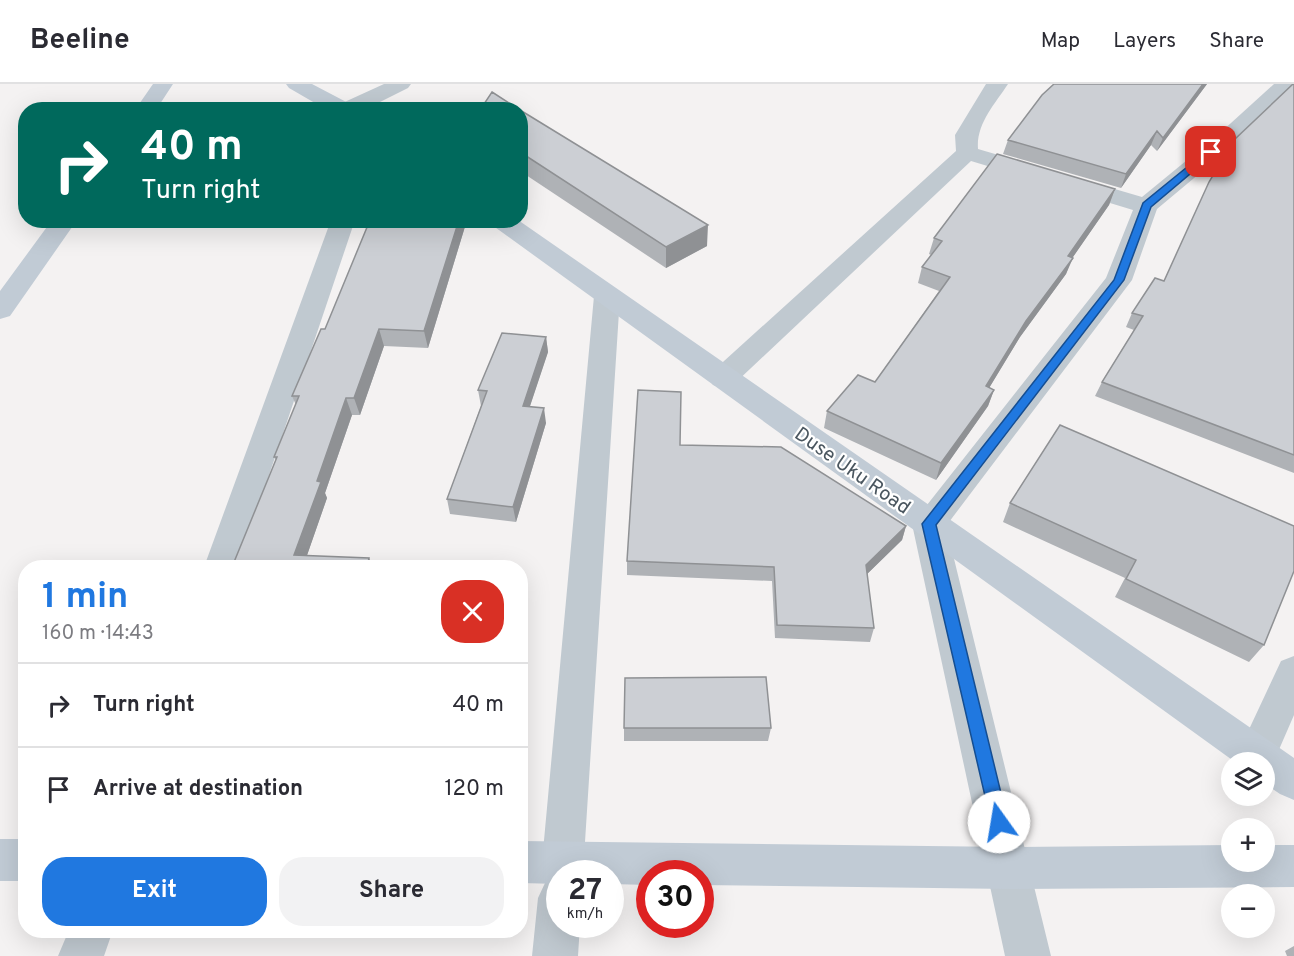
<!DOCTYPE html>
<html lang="en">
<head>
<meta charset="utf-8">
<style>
	:root { --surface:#fff; --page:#f2f2f3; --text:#2b2b33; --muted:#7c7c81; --line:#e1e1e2; --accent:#2078e0 }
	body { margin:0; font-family:Overpass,sans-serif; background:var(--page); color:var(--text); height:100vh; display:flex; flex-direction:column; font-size:22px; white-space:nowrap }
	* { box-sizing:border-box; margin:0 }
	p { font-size:20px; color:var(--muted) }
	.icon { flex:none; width:33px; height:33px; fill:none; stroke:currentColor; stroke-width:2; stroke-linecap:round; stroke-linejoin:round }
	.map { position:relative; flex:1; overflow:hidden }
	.details { position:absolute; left:18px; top:476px; width:510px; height:378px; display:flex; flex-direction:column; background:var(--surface); border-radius:24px; box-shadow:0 6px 24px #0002 }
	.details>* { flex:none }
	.hud { position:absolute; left:18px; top:18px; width:510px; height:126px; border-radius:24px; box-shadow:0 6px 24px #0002; background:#00695c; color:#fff; overflow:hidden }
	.tools { position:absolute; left:1221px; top:668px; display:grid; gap:12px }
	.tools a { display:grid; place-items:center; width:54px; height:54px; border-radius:50%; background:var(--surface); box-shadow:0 6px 24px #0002; font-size:30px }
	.speed { position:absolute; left:546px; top:776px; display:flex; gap:12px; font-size:30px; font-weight:700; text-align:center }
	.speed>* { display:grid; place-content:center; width:78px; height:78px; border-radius:50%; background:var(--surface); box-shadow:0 6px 24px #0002; line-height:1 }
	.speed small { font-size:15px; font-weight:400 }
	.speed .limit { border:9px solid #d22; background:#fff; color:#111 }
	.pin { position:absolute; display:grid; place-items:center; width:51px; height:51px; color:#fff; margin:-26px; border-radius:12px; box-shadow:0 3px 9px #0006 }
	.me { position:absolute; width:66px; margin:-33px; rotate:347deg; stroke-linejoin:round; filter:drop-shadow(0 0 4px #0008) }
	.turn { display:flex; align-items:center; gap:21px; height:126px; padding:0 24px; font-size:27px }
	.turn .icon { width:78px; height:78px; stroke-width:2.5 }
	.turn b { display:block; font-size:42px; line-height:51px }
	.round { display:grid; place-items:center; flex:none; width:63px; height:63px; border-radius:24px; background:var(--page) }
	.head { display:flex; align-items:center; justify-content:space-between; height:102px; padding:0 24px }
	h1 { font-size:36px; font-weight:700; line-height:45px; color:var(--accent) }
	.action { display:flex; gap:12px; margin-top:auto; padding:12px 24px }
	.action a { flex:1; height:69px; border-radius:24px; background:var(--accent); color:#fff; font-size:24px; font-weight:700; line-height:69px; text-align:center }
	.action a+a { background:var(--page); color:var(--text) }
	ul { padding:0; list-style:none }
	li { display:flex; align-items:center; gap:18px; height:84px; padding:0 24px; border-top:2px solid var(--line) }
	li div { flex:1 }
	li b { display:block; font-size:22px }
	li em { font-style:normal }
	header { display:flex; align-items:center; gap:36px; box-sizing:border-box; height:84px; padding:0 30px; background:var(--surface); border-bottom:2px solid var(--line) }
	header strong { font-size:28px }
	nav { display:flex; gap:33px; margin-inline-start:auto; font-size:21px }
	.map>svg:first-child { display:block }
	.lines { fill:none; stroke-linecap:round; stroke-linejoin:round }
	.street { fill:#c0c9d0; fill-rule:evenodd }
	.secondary { fill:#c1cbd5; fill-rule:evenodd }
	.wall { fill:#afb2b6 }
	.shaded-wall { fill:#8f9194 }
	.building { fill:#cccfd4; stroke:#8f9194; stroke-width:1.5 }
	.route { fill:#2078e0; stroke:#154e92; stroke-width:1.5 }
	.labels { text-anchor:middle; stroke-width:4.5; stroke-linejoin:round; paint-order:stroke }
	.street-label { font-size:20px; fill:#4a565f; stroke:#fff }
</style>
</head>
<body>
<header>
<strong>Beeline</strong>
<nav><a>Map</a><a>Layers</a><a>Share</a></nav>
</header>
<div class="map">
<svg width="1294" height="872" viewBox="0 0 1294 872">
	<rect width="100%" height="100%" fill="#f4f2f2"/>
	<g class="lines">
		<path class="street" d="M384,0H411L408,4L364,26H336L338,21Z
			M986,0H1008C995,20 976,40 978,65L1142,113L1220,49L1274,0H1294L1293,4L1236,59L1157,125L1132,196L946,442L1051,872H1005L912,440L1106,194L1133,126L971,77L733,301L723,304L713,301L708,294L713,287L956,67L955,51Z
			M331,136H355L238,483H204Z
			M607,204L616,206L620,212L583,789H560V840H580L578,872H532L538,814L545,799L541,789L594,212L598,206Z
			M1294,572V631L1271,684L1264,686V678H1240L1237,671L1281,577Z
			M69,846H113L104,872H58Z"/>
		<path class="secondary" d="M153,0H173L156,26H135Z
			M286,0H312L352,21L354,26H327L289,4Z
			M52,136H77L10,232L0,235V207Z
			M489,136H518L1294,674V716L1280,710L1264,699V678H1235L492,141Z
			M0,755H26V797H0Z
			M520,757L1010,763L1232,761V777H1264V761H1294V803L1010,805L700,801V789H650V801L610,800V789H560V800L520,799Z"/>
	</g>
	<path class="wall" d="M1054,0H1207L1157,67L1151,61L1121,104L1003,70L1008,56Z
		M1294,0V389L1095,312L1102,298L1134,246L1126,243L1132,229L1164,197L1209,98Z
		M520,26L707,162L666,184L520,87Z
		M1115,105L1109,121L1072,174L1066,190L1020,253L989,304L994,306L988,322L936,396L824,344L827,327L875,298L939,207L918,199L922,183L931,171L929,170L934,154Z
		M467,136L428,264L384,262L360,331H352L325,409L327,414L307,471L232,483L276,376L274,373L296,321L292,312L325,245Z
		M546,253L548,268L530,322L546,339L516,438L450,430L447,415L481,322L478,306Z
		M1060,341L1264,561L1249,578L1115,513L1125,494L1003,438L1010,419Z
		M680,361L906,442L902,456L867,490L874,544L870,558L775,554L772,497L627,491V477Z
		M624,644H771L768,657H624Z
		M1294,862V872H1287L1285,867Z"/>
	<path class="shaded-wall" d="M1203,0H1207L1157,67L1163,54Z
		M1157,47L1151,61L1121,104L1126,90Z
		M1115,105L1109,121L1062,189L1068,172Z
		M459,136H467L428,264L424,247Z
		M708,141L707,162L666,184V163Z
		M1073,174L1066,190L1020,253L980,319L986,302L1026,237Z
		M379,245L384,262L360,331L354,314Z
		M546,253L548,268L525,337L523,322Z
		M994,306L988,322L936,396L941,379Z
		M346,314L352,331L325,409L327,414L303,483L294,471L317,397Z
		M544,324L546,339L516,438L513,423Z
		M906,442L902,456L862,495L866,481Z
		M369,474L373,483H367Z"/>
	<path class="building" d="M1054,0H1203L1163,54L1157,47L1126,90L1008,56L1042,11Z
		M1293,0H1294V371L1102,298L1143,232L1132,229L1155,194L1164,197L1209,98L1234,56Z
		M492,8L520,26H480Z
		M520,26L708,141L666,163L520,68Z
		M997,70L1115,105L1068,172L1073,174L1026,237L986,302L994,306L941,379L827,327L858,291L875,298L950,193L922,183L942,157L934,154Z
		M370,136H459L424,247L379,245L354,314H346L317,397L321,398L294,471L369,474L367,483H232L277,373H274L299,312H292L321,245H325Z
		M502,249L546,253L523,322L544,324L513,423L447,415L487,307L478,306Z
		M638,306L681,308L680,361L781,363L906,442L866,481L874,544L777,541L774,483L627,477Z
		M1060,341L1294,442V487L1264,561L1126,495L1136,476L1010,419Z
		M766,593L771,644H624L625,594Z"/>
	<path class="route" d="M1208,66L1216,68L1151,123L1124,196L936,441L1008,738L1005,744L999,747L993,744L991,738L922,440L1114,196L1143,119Z"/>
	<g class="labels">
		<g class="street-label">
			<text transform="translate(853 386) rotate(35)" y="7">Duse Uku Road</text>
		</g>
	</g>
</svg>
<div class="tools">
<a><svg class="icon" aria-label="layers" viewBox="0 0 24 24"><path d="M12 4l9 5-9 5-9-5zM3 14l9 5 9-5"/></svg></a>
<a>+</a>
<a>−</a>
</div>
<div class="speed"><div>27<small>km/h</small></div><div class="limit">30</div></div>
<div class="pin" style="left:1211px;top:68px;background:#d93025"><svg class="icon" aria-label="arrive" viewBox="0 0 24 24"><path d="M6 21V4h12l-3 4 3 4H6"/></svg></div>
<svg class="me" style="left:999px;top:738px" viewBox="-20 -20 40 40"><circle r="19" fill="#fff"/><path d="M0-13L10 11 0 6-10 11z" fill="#2078e0"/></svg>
<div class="hud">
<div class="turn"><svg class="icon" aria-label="right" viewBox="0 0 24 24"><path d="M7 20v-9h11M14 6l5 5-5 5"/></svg><div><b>40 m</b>Turn right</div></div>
</div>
<section class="details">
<div class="head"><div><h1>1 min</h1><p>160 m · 14:43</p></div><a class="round" style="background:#d93025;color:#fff"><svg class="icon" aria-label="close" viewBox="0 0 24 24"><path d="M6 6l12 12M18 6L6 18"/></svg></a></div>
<ul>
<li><svg class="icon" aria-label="right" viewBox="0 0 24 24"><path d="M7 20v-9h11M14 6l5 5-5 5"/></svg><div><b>Turn right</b></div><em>40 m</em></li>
<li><svg class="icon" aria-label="arrive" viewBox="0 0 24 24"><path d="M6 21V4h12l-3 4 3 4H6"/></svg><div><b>Arrive at destination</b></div><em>120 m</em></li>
</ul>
<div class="action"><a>Exit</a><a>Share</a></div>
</section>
</div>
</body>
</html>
